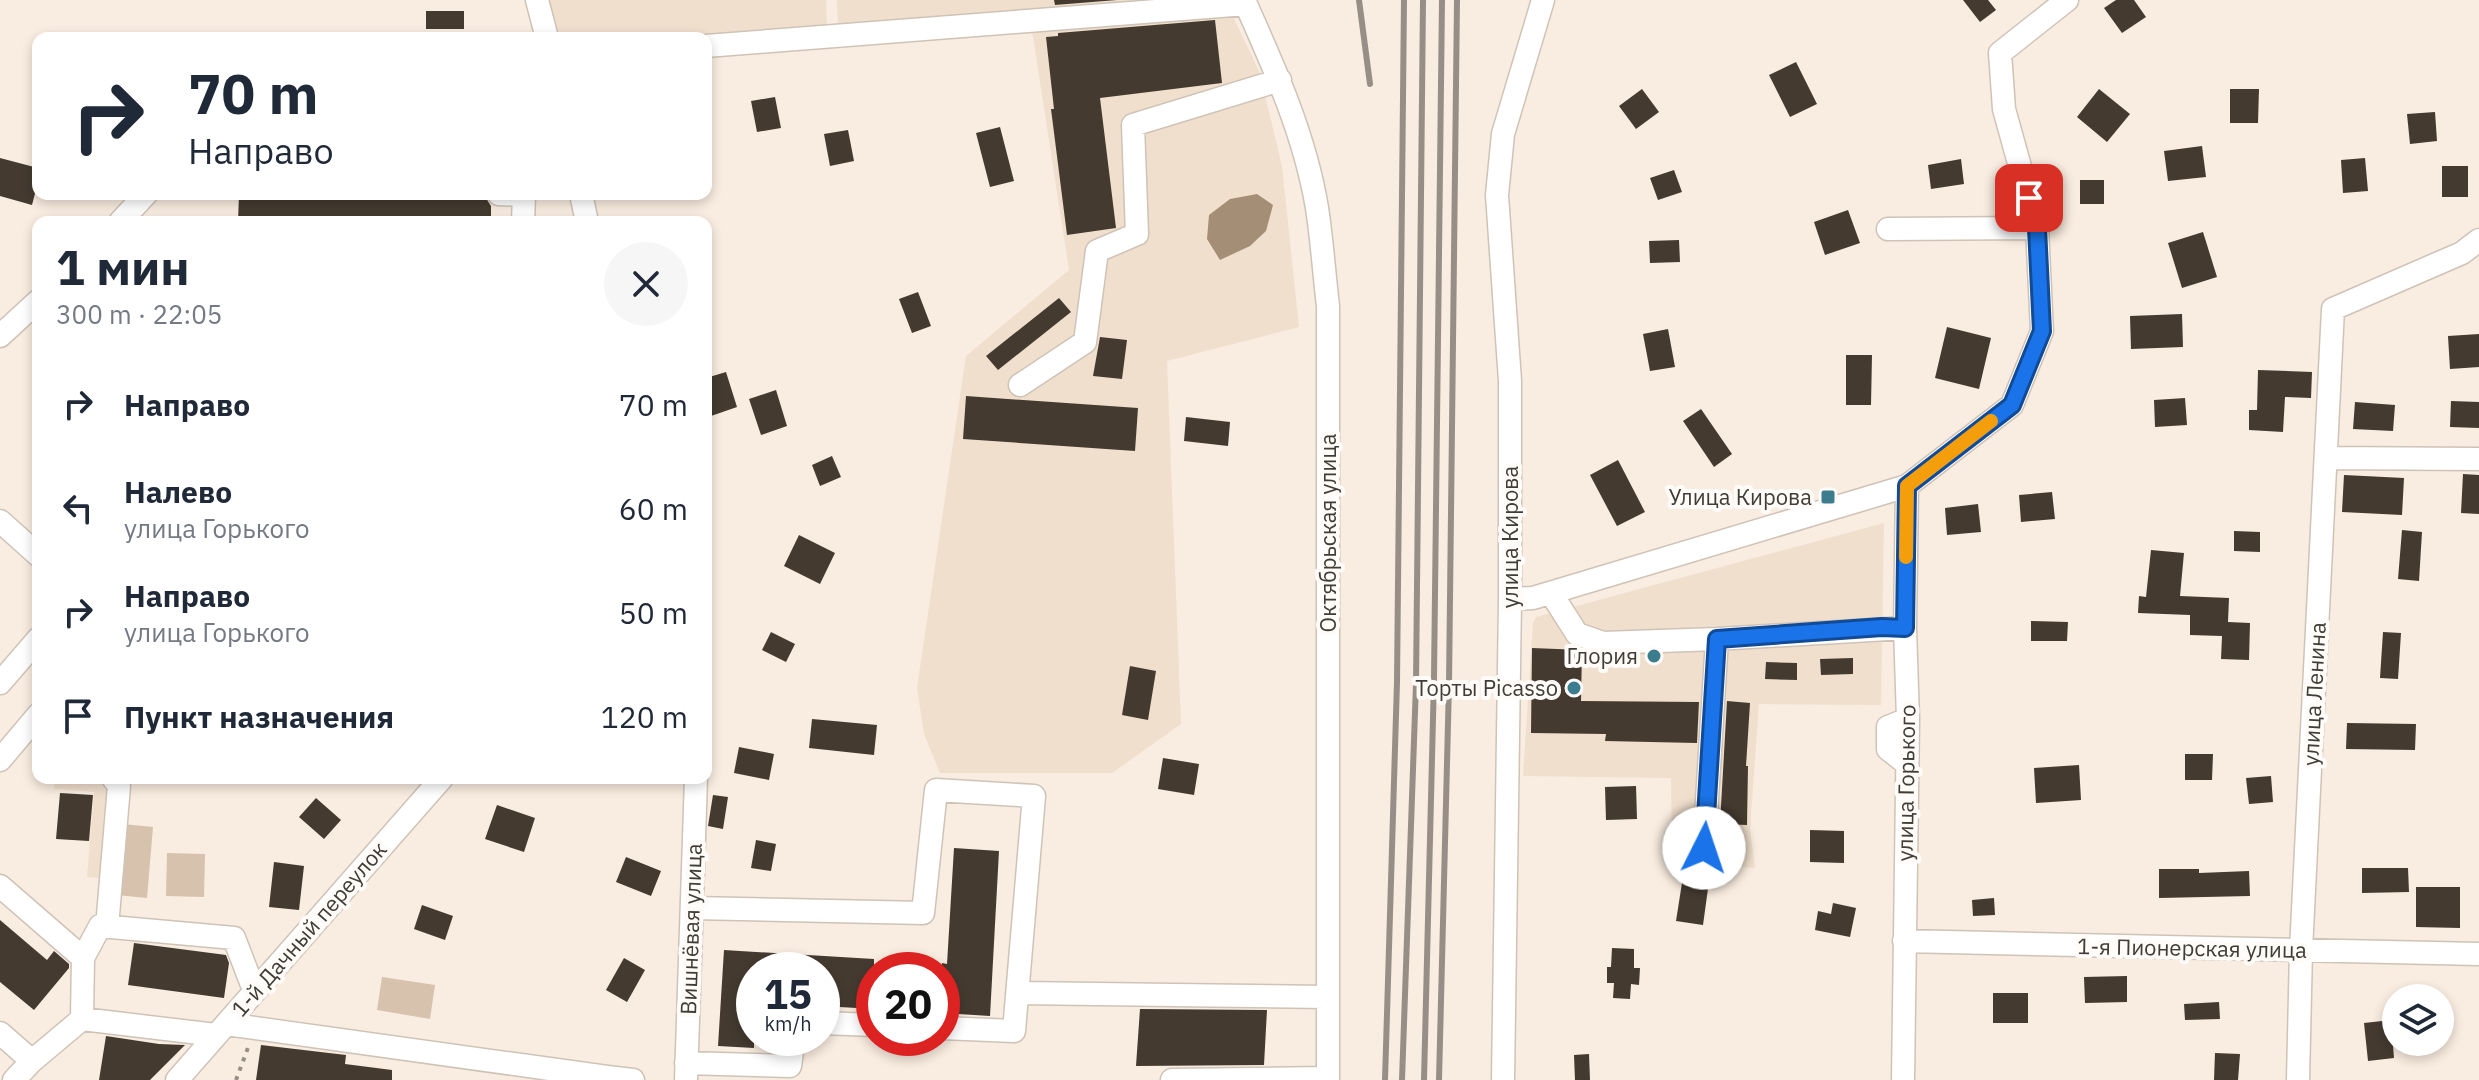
<!DOCTYPE html>
<html lang="ru">
<head>
<meta charset="utf-8">
<style>
	:root { --surface:#fff; --page:#f6f6f7; --text:#1f2937; --muted:#747a83 }
	body { margin:0; font-family:"IBM Plex Sans",sans-serif; background:var(--page); color:var(--text); height:100vh; display:flex; flex-direction:column; font-size:30px; white-space:nowrap }
	* { box-sizing:border-box; margin:0 }
	p { font-size:26px; color:var(--muted) }
	.icon { flex:none; width:44px; height:44px; fill:none; stroke:currentColor; stroke-width:2; stroke-linecap:round; stroke-linejoin:round }
	.map { position:relative; flex:1; overflow:hidden }
	.side { position:absolute; left:32px; top:216px; width:680px; height:568px; display:flex; flex-direction:column; background:var(--surface); border-radius:16px; box-shadow:0 4px 12px #0003 }
	.side>* { flex:none }
	.banner { position:absolute; left:32px; top:32px; width:680px; height:168px; border-radius:16px; box-shadow:0 4px 12px #0003; background:#fff; color:var(--text); overflow:hidden }
	.tools { position:absolute; left:2382px; top:984px; display:grid; gap:16px }
	.tools a { display:grid; place-items:center; width:72px; height:72px; border-radius:50%; background:var(--surface); box-shadow:0 4px 12px #0003; font-size:40px }
	.speed { position:absolute; left:736px; top:952px; display:flex; gap:16px; font-size:40px; font-weight:700; text-align:center }
	.speed>* { display:grid; place-content:center; width:104px; height:104px; border-radius:50%; background:var(--surface); box-shadow:0 4px 12px #0003; line-height:1 }
	.speed small { font-size:20px; font-weight:400 }
	.speed .limit { border:12px solid #d22; background:#fff; color:#111 }
	.pin { position:absolute; display:grid; place-items:center; width:68px; height:68px; color:#fff; margin:-34px; border-radius:16px; box-shadow:0 4px 12px #0006 }
	.me { position:absolute; width:88px; margin:-44px; rotate:4deg; stroke-linejoin:round; filter:drop-shadow(0 0 6px #0008) }
	.turn { display:flex; align-items:center; gap:28px; height:168px; padding:0 24px; font-size:36px }
	.turn .icon { width:104px; height:104px; stroke-width:2.5 }
	.turn b { display:block; font-size:56px; line-height:68px }
	.round { display:grid; place-items:center; flex:none; width:84px; height:84px; border-radius:42px; background:var(--page) }
	.overview { display:flex; align-items:center; justify-content:space-between; height:136px; padding:0 24px }
	h1 { font-size:48px; font-weight:800; line-height:60px }
	ul { padding:0; list-style:none }
	li { display:flex; align-items:center; gap:24px; height:104px; padding:0 24px }
	li div { flex:1 }
	li b { display:block; font-size:30px }
	li em { font-style:normal }
	.map>svg:first-child { display:block }
	.built { fill:#f0dfcd }
	.green { fill:#d6c2ad }
	.water { fill:#a58e76 }
	.building { fill:#443a30 }
	.lines { fill:none; stroke-linecap:round; stroke-linejoin:round }
	.minor-casing { stroke:#cfc3b7; stroke-width:25 }
	.path { stroke:#978e86; stroke-width:4; stroke-dasharray:4 6; stroke-linecap:butt }
	.minor { stroke:#fff; stroke-width:22 }
	.rail { stroke:#978f87; stroke-width:6 }
	.route-casing { stroke:#114b97; stroke-width:20 }
	.route { stroke:#1a73e8; stroke-width:14 }
	.slow { stroke:#f59e0b; stroke-width:14 }
	.poi-dot { fill:#3b7d8f; stroke:#fefbf9; stroke-width:3 }
	.labels { text-anchor:middle; stroke-width:8; stroke-linejoin:round; paint-order:stroke }
	.poi-label { font-size:22px; fill:#403c37; stroke:#fefbf9; text-anchor:end }
	.street-label { font-size:22px; fill:#403c37; stroke:#fefbf9 }
</style>
</head>
<body>
<div class="map">
<svg width="2479" height="1080" viewBox="0 0 2479 1080">
	<rect width="100%" height="100%" fill="#f9ece0"/>
	<path class="built" d="M548,0H826L827,32L706,38H556Z
		M837,0H1225L1259,71L1282,166L1299,327L1167,361L1181,724L1112,773H940L924,734L917,688L966,356L1069,270L1030,17L838,31Z
		M1884,523L1881,705L1759,704L1750,829L1755,868L1672,862L1671,778L1523,776L1533,623L1536,617Z
		M55,778L109,780L101,878L87,877L94,792L54,789Z"/>
	<path class="green" d="M122,824L153,827L147,898L116,895Z
		M167,853L205,854L204,897L166,896Z
		M382,977L435,985L430,1019L377,1010Z"/>
	<path class="water" d="M1257,194L1273,205L1266,231L1250,246L1220,260L1207,239L1209,215L1230,199Z"/>
	<path class="building" d="M1054,0H1117L1055,5Z
		M1963,0H1988L1996,10L1980,22Z
		M2116,0H2134L2146,17L2122,33L2104,8Z
		M426,11H464V29H426Z
		M1215,20L1222,83L1100,98L1116,228L1067,235L1051,109H1054L1046,37L1058,36V33Z
		M1796,62L1817,104L1790,117L1769,75Z
		M1642,89L1659,112L1636,129L1619,106Z
		M2099,89L2130,114L2107,142L2077,117Z
		M2230,89H2259L2258,123H2230Z
		M775,97L781,128L757,132L751,101Z
		M2435,112L2437,141L2410,144L2407,114Z
		M1000,127L1014,181L990,187L976,133Z
		M848,130L854,161L830,166L824,134Z
		M2202,146L2206,177L2168,181L2164,151Z
		M0,158L38,168V182L32,205L0,196Z
		M2365,158L2368,191L2343,193L2341,160Z
		M1961,159L1964,184L1931,189L1928,165Z
		M2442,166H2468V197H2442Z
		M1674,170L1682,192L1658,200L1650,178Z
		M2080,180H2104V204H2080Z
		M239,194L486,198L491,206V222H238Z
		M1848,210L1860,243L1825,255L1814,222Z
		M2203,232L2217,277L2182,288L2168,243Z
		M1679,240L1680,262L1650,263L1649,241Z
		M918,292L931,326L912,333L899,299Z
		M1059,298L1071,312L998,370L986,356Z
		M2182,314L2183,347L2131,349L2130,316Z
		M1947,327L1991,338L1979,389L1935,378Z
		M1668,329L1675,367L1650,371L1643,334Z
		M2479,334V367L2450,369L2448,336Z
		M1100,337L1127,340L1122,379L1093,376Z
		M1846,355H1872L1871,405H1846Z
		M2258,370L2312,372L2311,398L2285,397L2283,432L2249,430V410H2257Z
		M726,372L737,407L711,416L706,402V378Z
		M776,390L787,426L761,435L749,399Z
		M966,396L1138,408L1135,451L963,439Z
		M2185,398L2187,425L2155,427L2154,400Z
		M2451,401L2479,402V428L2450,427Z
		M2355,402L2395,405L2393,431L2353,429Z
		M1701,409L1732,454L1714,467L1683,421Z
		M1186,417L1230,422L1228,446L1184,441Z
		M832,456L841,477L820,486L812,465Z
		M1618,460L1645,512L1617,526L1590,475Z
		M2463,474L2479,475V514L2461,513Z
		M2344,475L2404,478L2402,515L2342,512Z
		M2052,492L2055,519L2021,522L2019,495Z
		M1978,504L1981,532L1947,535L1945,508Z
		M2402,530L2422,532L2419,581L2398,579Z
		M2234,531L2260,532V552L2234,551Z
		M799,535L835,553L820,584L784,566Z
		M2151,550L2184,553L2180,596L2229,598L2228,622L2250,623L2249,660L2221,659L2222,636L2190,635V615L2138,613L2139,596L2146,597Z
		M2031,621L2068,622L2067,641H2031Z
		M771,632L795,644L786,662L762,650Z
		M2383,632L2401,633L2398,679L2380,678Z
		M1532,648L1582,650L1581,701L1699,702L1697,743L1605,741L1606,734L1531,733Z
		M1853,658V674L1821,675L1820,659Z
		M1766,662L1797,663V680L1765,679Z
		M1130,666L1156,671L1148,720L1122,715Z
		M1727,701L1750,703L1746,766H1748L1747,825L1720,824Z
		M812,719L877,725L874,755L809,748Z
		M2347,723L2416,724L2415,750L2346,749Z
		M739,747L774,754L769,780L734,773Z
		M2185,754H2213L2212,780H2185Z
		M1163,758L1199,764L1194,795L1158,789Z
		M2079,765L2081,800L2036,803L2034,768Z
		M2271,776L2273,802L2249,804L2246,778Z
		M1636,786L1637,819L1606,820L1605,787Z
		M60,793L93,795L89,841L56,839Z
		M713,795L728,797L723,829L708,826Z
		M316,798L341,820L324,839L299,817Z
		M497,805L535,818L524,852L485,839Z
		M1810,830L1844,831V863L1810,862Z
		M756,840L776,844L771,871L751,868Z
		M954,848L999,851L990,1016L942,1013V963L947,964Z
		M626,857L661,871L651,896L616,882Z
		M274,862L304,866L299,910L269,907Z
		M2362,868H2408L2409,892L2362,893Z
		M2159,869H2199V873L2249,871L2250,896L2159,898Z
		M1684,870L1710,874L1703,925L1676,921Z
		M2416,887H2460V928L2416,927Z
		M1994,898L1995,915L1973,916L1972,900Z
		M1833,903L1856,908L1850,937L1815,930L1818,911L1831,914Z
		M422,905L453,916L445,940L414,929Z
		M0,920L47,960L54,951L69,964V968L34,1010L0,982Z
		M134,943L226,955L229,963L224,998L128,985Z
		M1612,948L1634,949V968H1640L1639,985L1631,984L1630,999L1613,998L1614,983H1607V967H1611Z
		M724,950L874,959V1009L822,1006V970H754V1048L718,1046Z
		M624,958L645,970L627,1002L606,990Z
		M2127,976V1002L2085,1003L2084,977Z
		M1993,993H2028V1023H1993Z
		M2219,1002L2220,1019L2185,1020L2184,1004Z
		M1140,1009L1267,1010L1264,1065L1136,1066Z
		M2391,1020L2394,1058L2368,1061L2364,1023Z
		M106,1036L159,1044L185,1045L150,1080H99Z
		M261,1045L346,1055L345,1064L392,1070V1080H256Z
		M2215,1053L2240,1054L2238,1080H2214Z
		M1589,1054L1590,1080H1575L1574,1055Z"/>
	<g class="lines">
		<defs>
			<path id="minor" d="M537,0L547,38
				M1244,0C1274,67 1305,135 1317,208C1322,240 1324,273 1328,306V1080
				M706,46L1246,4
				M499,194L524,195L523,222
				M581,194L587,222
				M120,222L146,194
				M1888,229L2037,228
				M0,336L38,301
				M1020,385L1085,342L1097,251L1137,234L1133,125L1280,80
				M2326,458L2479,459
				M0,521L38,555
				M1551,593L1577,634L1603,643L1717,639L1905,628
				M1510,599L1533,598L1907,486L2012,405L2042,331L2037,228L2004,109L2000,53L2067,0
				M0,683L38,639
				M0,760L38,715
				M1907,764L1888,749V727L1908,719
				M1704,848L1717,639
				M0,886L83,958L100,926L234,938L254,990
				M693,908L923,913L936,790L1034,796L1014,1031L942,1028
				M107,927L119,786L113,778
				M1904,941L2479,954
				M1019,993L1327,997
				M82,1019L83,958
				M822,1023L874,1025
				M226,1024L607,1077V1080
				M0,1033L32,1061
				M686,1063L790,1066L794,1038
				M607,1077L633,1080
				M14,1080L32,1061L82,1019L216,1035
				M177,1080L442,778
				M686,1080L696,778
				M1172,1080L1328,1078
				M1503,1080L1510,599V381L1497,195L1503,134L1543,0
				M1903,1080L1908,719L1905,628L1907,486
				M2298,1080L2301,950L2333,309L2462,253L2479,240"/>
		</defs>
		<use href="#minor" class="minor-casing"/>
		<path class="path" d="M236,1080L249,1045"/>
		<use href="#minor" class="minor"/>
		<path class="rail" d="M1359,0L1370,84
			M1385,1080L1397,682L1404,0
			M1402,1080L1416,684L1423,0
			M1424,1080L1434,678L1442,0
			M1439,1080L1449,684L1457,0"/>
	</g>
	<g class="lines">
		<defs>
			<path id="route" d="M1704,848L1717,639L1882,627L1905,628L1907,486L2012,405L2042,331L2037,228L2029,198"/>
		</defs>
		<use href="#route" class="route-casing"/>
		<use href="#route" class="route"/>
		<path class="slow" d="M1906,557L1907,486L1991,421"/>
	</g>
	<g class="poi-dot">
		<rect x="1820" y="489" width="16" height="16" rx="4"/>
		<circle cx="1654" cy="656" r="8"/>
		<circle cx="1574" cy="688" r="8"/>
	</g>
	<g class="labels">
		<g class="poi-label">
			<text x="1812" y="505">Улица Кирова</text>
			<text x="1638" y="664">Глория</text>
			<text x="1558" y="696">Торты Picasso</text>
		</g>
		<g class="street-label">
			<text transform="translate(1328 533) rotate(-90)" y="8">Октябрьская улица</text>
			<text transform="translate(1510 537) rotate(-90)" y="8">улица Кирова</text>
			<text transform="translate(2314 694) rotate(-87)" y="8">улица Ленина</text>
			<text transform="translate(1906 783) rotate(-89)" y="8">улица Горького</text>
			<text transform="translate(309 929) rotate(-49)" y="8">1-й Дачный переулок</text>
			<text transform="translate(691 929) rotate(-88)" y="8">Вишнёвая улица</text>
			<text transform="translate(2192 948) rotate(1)" y="8">1-я Пионерская улица</text>
		</g>
	</g>
</svg>
<div class="tools">
<a><svg class="icon" aria-label="layers" viewBox="0 0 24 24"><path d="M12 4l9 5-9 5-9-5zM3 14l9 5 9-5"/></svg></a>
</div>
<div class="speed"><div>15<small>km/h</small></div><div class="limit">20</div></div>
<div class="pin" style="left:2029px;top:198px;background:#d93025"><svg class="icon" aria-label="arrive" viewBox="0 0 24 24"><path d="M6 21V4h12l-3 4 3 4H6"/></svg></div>
<svg class="me" style="left:1704px;top:848px" viewBox="-20 -20 40 40"><circle r="19" fill="#fff"/><path d="M0-13L10 11 0 6-10 11z" fill="#1a73e8"/></svg>
<div class="banner">
<div class="turn"><svg class="icon" aria-label="right" viewBox="0 0 24 24"><path d="M7 20v-9h11M14 6l5 5-5 5"/></svg><div><b>70 m</b>Направо</div></div>
</div>
<section class="side">
<div class="overview"><div><h1>1 мин</h1><p>300 m · 22:05</p></div><a class="round"><svg class="icon" aria-label="close" viewBox="0 0 24 24"><path d="M6 6l12 12M18 6L6 18"/></svg></a></div>
<ul>
<li><svg class="icon" aria-label="right" viewBox="0 0 24 24"><path d="M7 20v-9h11M14 6l5 5-5 5"/></svg><div><b>Направо</b></div><em>70 m</em></li>
<li><svg class="icon" aria-label="left" viewBox="0 0 24 24"><path d="M17 20v-9H6M10 6l-5 5 5 5"/></svg><div><b>Налево</b><p>улица Горького</p></div><em>60 m</em></li>
<li><svg class="icon" aria-label="right" viewBox="0 0 24 24"><path d="M7 20v-9h11M14 6l5 5-5 5"/></svg><div><b>Направо</b><p>улица Горького</p></div><em>50 m</em></li>
<li><svg class="icon" aria-label="arrive" viewBox="0 0 24 24"><path d="M6 21V4h12l-3 4 3 4H6"/></svg><div><b>Пункт назначения</b></div><em>120 m</em></li>
</ul>
</section>
</div>
</body>
</html>
